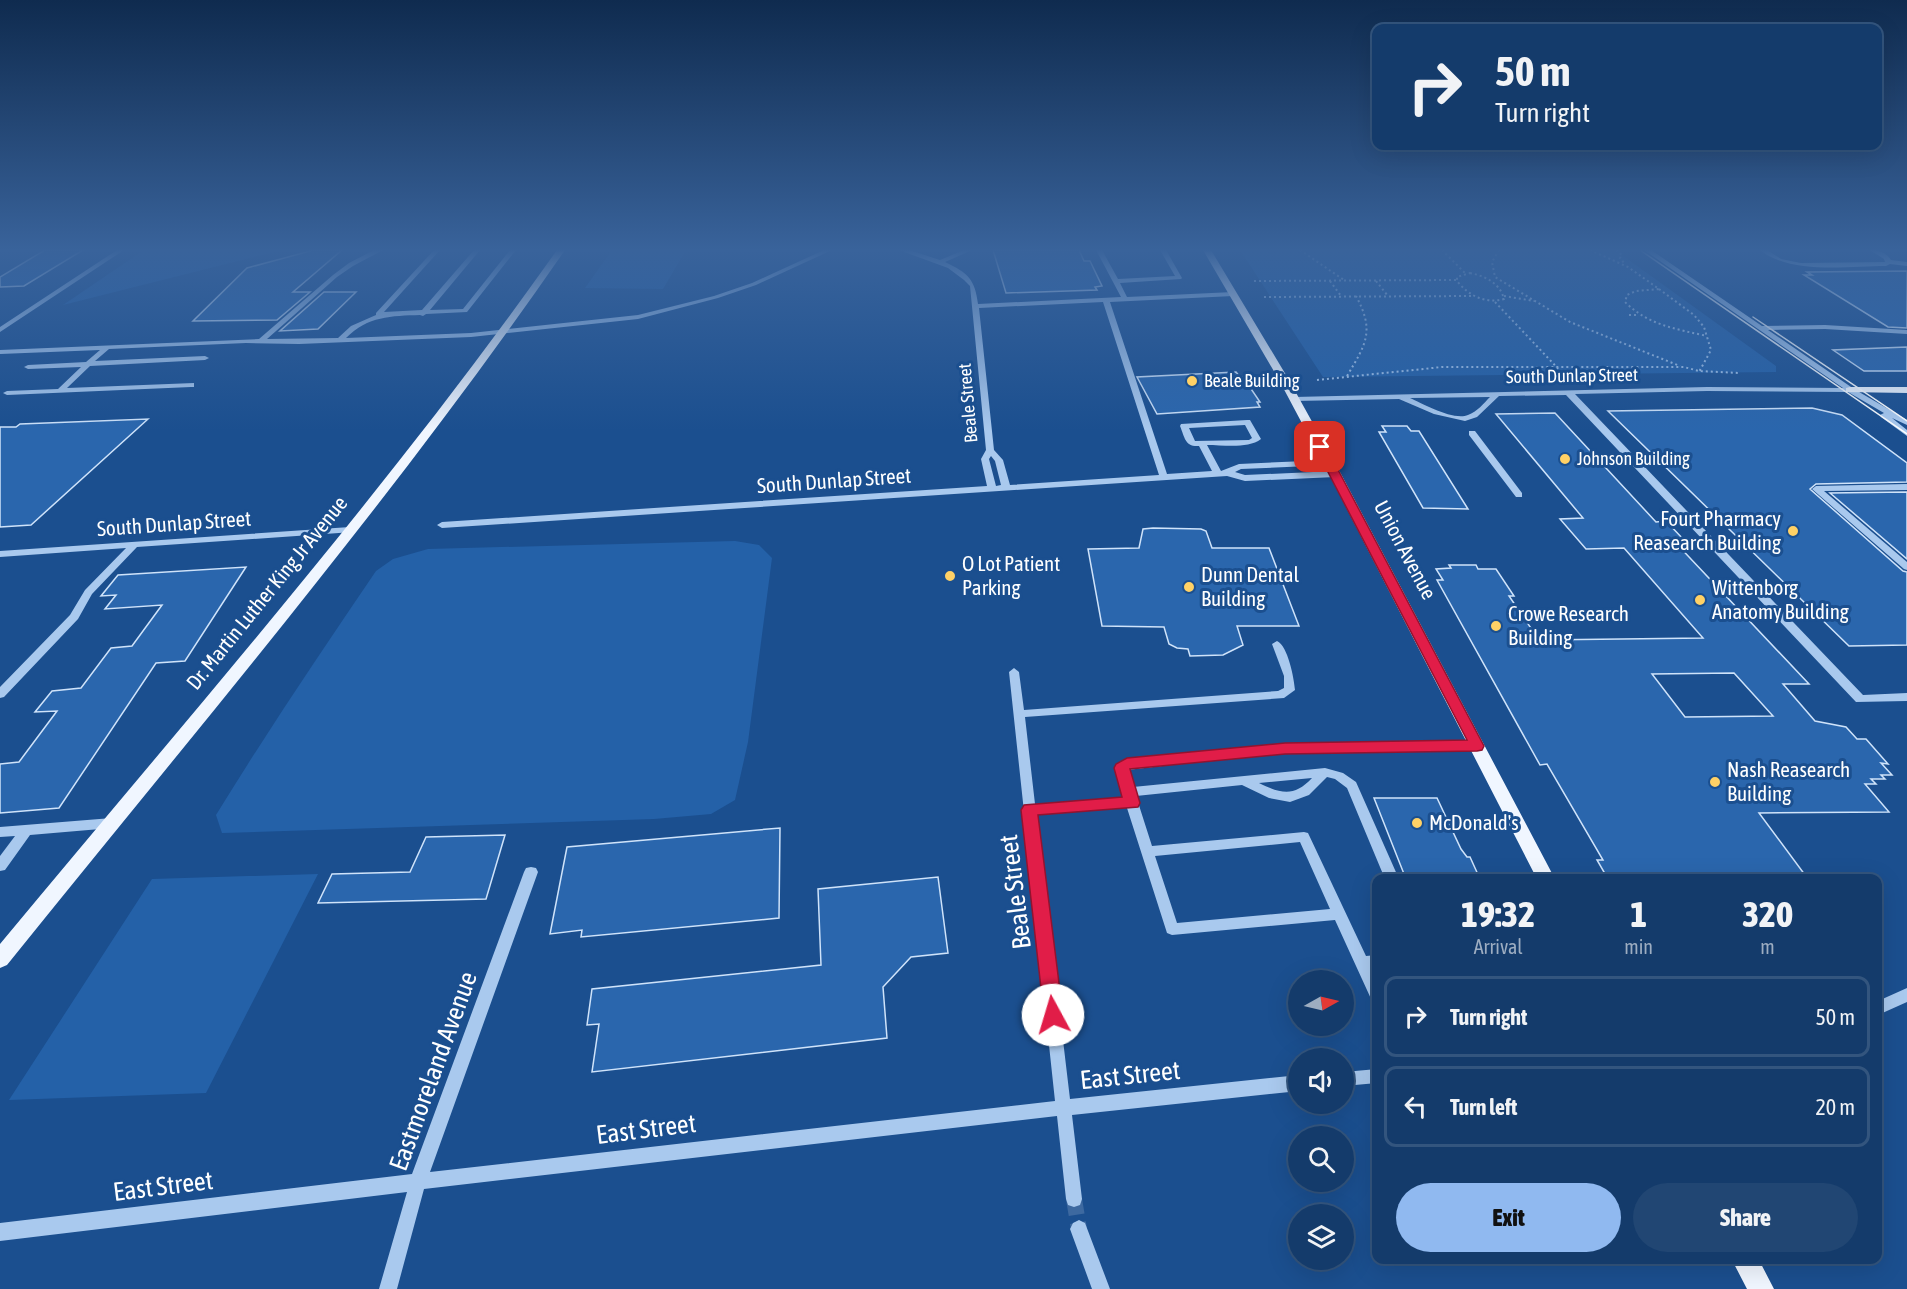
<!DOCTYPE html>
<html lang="en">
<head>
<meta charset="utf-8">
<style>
	:root { --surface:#143b6b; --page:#214673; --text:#f1f3f6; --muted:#9dadc1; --line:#33557e; --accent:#90b9f0 }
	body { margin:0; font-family:"Asap Condensed",sans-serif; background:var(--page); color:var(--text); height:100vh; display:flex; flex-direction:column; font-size:22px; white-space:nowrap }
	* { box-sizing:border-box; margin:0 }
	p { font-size:20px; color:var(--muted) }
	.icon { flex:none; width:33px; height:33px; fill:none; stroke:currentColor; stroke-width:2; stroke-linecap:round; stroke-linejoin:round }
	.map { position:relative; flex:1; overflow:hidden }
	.details { position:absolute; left:1372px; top:874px; width:510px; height:390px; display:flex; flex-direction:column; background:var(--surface); border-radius:12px; box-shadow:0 6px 24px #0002,0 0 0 2px var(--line) }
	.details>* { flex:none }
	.hud { position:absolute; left:1372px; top:24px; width:510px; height:126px; border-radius:12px; box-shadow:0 6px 24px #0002,0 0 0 2px var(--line); background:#143b6b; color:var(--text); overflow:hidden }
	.needle { width:39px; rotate:82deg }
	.buttons { position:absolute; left:1288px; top:970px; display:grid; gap:12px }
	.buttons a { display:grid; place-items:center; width:66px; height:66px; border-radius:50%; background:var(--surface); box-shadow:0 6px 24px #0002,0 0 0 2px var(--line); font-size:30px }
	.pin { position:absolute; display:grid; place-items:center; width:51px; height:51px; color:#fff; margin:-26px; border-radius:12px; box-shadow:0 3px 9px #0006 }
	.me { position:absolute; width:66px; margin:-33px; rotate:354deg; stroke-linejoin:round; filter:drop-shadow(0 0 4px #0008) }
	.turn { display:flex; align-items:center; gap:21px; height:126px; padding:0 24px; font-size:27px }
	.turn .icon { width:78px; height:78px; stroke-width:2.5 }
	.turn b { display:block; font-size:42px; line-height:51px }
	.eta { display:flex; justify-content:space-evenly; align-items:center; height:102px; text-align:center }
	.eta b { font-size:36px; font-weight:800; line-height:42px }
	.cta { display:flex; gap:12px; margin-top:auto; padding:12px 24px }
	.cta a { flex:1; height:69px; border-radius:36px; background:var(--accent); color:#111; font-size:24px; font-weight:800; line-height:69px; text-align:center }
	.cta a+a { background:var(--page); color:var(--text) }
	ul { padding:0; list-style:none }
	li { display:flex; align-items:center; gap:18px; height:81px; margin:0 12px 9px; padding:0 12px; border:3px solid var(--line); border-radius:12px }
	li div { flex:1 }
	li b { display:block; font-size:22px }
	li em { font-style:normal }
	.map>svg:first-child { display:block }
	.green { fill:#2461a8 }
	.building { fill:#2a66ad; stroke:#cfe3fa; stroke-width:1.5; fill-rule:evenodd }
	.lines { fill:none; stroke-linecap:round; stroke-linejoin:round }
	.minor-tunnel { stroke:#3d69a0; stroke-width:16; stroke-dasharray:16 8; stroke-linecap:butt }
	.path { stroke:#a9c9ee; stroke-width:2; stroke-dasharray:2 3; stroke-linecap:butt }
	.minor { fill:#a9c9ee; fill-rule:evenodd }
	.major { fill:#f0f6ff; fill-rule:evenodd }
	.tram { stroke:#fff; stroke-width:1.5 }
	.route { fill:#e11d48; stroke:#92132f; stroke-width:1.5 }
	.poi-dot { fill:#ffd166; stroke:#1b4f8f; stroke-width:2 }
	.labels { text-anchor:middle; stroke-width:6; stroke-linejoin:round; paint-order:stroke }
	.far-street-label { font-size:18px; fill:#fff; stroke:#1b4f8f }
	.far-poi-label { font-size:18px; fill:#fff; stroke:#1b4f8f; text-anchor:start }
	.street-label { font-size:21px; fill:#fff; stroke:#1b4f8f }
	.poi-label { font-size:21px; fill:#fff; stroke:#1b4f8f; text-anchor:start }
	.near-street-label { font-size:26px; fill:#fff; stroke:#1b4f8f }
</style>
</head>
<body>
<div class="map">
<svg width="1907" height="1289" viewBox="0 0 1907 1289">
	<rect width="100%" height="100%" fill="#1b4f8f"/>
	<path class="green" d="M144,250H282L63,305Z
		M612,250H686L663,289L585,288Z
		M1240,250H1615L1776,366V372L1323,377Z
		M735,541L759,545L772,558L748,742L735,800L711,814L654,819L222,833L216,815C267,732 321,652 376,571L393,559L428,549Z
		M318,874L206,1093L9,1100L152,879Z"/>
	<path class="building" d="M45,250H83L24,286L0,287V277Z
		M314,250H342L293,292H310L277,320L193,321L247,268Z
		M993,250H1079L1084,261H1090L1102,286L1095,287L1097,290L1006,293Z
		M1907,271V328L1888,327L1804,275H1812L1807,272Z
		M324,292H356L318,329L280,331Z
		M1907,347V371H1864L1833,350Z
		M1236,372L1240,377H1243L1260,402H1257L1260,407L1157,414L1137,377Z
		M1812,408L1842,415L1907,463V482L1816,484L1810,489L1903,571L1907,572V645L1849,646L1608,411Z
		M1555,413L1656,522L1666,521L1684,540H1673L1809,684H1783L1815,721L1846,727L1857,739H1866L1888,764L1881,763L1892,775H1881L1885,779H1871L1876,784H1865L1889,812L1759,813L1808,879H1608L1597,860H1603L1547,764L1540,765L1437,580H1443L1436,569L1451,568L1449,565H1476L1478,569H1496L1514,596H1509L1539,640L1703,638L1624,548L1586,549L1560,519L1583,518L1496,414ZM1734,673L1773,716L1685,717L1652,674Z
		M148,419L31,525L0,527V427H16L20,424Z
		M1382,426H1407L1411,431H1419L1468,509L1423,508L1379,432H1386Z
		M1907,492V559L1830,493Z
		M1153,528L1201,529L1206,531L1212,548H1269L1299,626H1237L1243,645L1223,655L1190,656L1188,649L1177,648L1169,644L1164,627L1102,626L1088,549L1139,548L1143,529Z
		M246,567L185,661L156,663L59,808L0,813V764L19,762L57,711L35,712L52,691L81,688L111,648L132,646L162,605L105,609L116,595L101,596L118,575Z
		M1374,798H1437L1461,849L1467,857H1470L1480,879H1406Z
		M780,828L779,918L581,937L582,930L550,934L567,847Z
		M505,835L486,899L318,903L332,874L410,872L426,837Z
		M938,877L948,953L911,957L883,987L887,1038L592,1072L599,1024L587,1025L592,989L821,965L818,889Z"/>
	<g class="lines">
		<path class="minor-tunnel" d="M1074,1199L1079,1229"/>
		<path class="path" d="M1300,250L1344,280
			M1442,250L1465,273
			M1499,250L1492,262L1495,277L1570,322L1680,366
			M1590,250L1628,267L1659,289L1636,291L1627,295L1625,302C1648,325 1676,329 1707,336
			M1616,250L1622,255L1620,258L1625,264
			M1470,273C1485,276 1500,283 1504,299C1485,304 1469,296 1457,281V277Z
			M1254,281L1457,280
			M1330,281L1341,296
			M1376,281L1388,296
			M1659,289L1694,315L1704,327L1711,350L1699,372
			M1504,296L1534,301
			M1264,297L1474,296
			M1495,302L1567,378
			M1629,315H1638
			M1347,376C1366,344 1375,331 1356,296
			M1317,380L1442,367H1684L1699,371L1740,373"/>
		<path class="minor" d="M117,250H124L0,332V327Z
			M374,250H383L353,266L337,277L267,339L338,338L351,326L376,315V313L434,250H440L384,312L422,310L474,250H480L430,310L463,309L510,250H516L467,312L426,314L423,316L420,315C391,316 368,316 346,338L471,333L638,315L714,296L752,283L824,250H832L756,285L718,298L638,319L471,337L299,344L246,343L109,349L95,361L205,356L209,358L205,360L90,366L67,388L194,383V387H191L7,395L3,393L7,391L58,389L81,367L28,369L24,367L28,365L86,362L100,350L0,354V350L259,339L333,275L349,263Z
			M899,250H909L940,260L964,250H972L945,262C968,273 975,279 978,304L1121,297L1096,250H1102L1118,279L1175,276L1160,250H1166L1182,278L1181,279L1120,283L1127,297L1233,292L1236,294L1233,296L1110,302L1167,474L1212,471L1199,446C1185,447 1185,438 1180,426L1181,424L1247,420H1250L1261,439C1248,449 1224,445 1207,445L1221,471L1239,464L1329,460L1332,461V465L1241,469L1235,472L1245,475L1335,471L1339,474L1335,477L1245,481L1227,476L442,528L437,525L442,522L987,486L981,459L986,450L970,286L964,280L948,268ZM1103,302L1159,475L1010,485L1003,460L994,450L979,308ZM1245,425L1252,438L1249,440L1195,441L1189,428ZM991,456L995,461L1001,485L996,486L989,459Z
			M1644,250H1651L1762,326L1825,325L1907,330V334L1825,329L1768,330L1854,389L1907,420V425L1892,418L1907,430V436L1881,417L1880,415L1884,413L1848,392L1707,391L1575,394L1863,695L1907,693V701L1856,702L1566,395L1499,396L1477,417L1465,421L1434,414L1399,399L1294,401L1290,399L1294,397L1707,387L1843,388ZM1490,397C1484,403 1477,412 1468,415C1454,421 1423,404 1410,398Z
			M1760,250H1767L1781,259L1801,263L1885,262L1884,259L1870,250C1878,250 1887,253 1891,260L1907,262V266L1890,264L1886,266C1848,266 1791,275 1760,250Z
			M1469,431H1475L1522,493V497H1516L1469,435Z
			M1907,484V490L1824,491L1907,562V570L1904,569L1812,489L1816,486Z
			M350,527L353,528L355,530L353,532L137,547L92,594L78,619L4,697L0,698V687L70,615L85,590L126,548L0,557V551Z
			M1277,641C1288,646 1294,678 1295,690L1284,698L1025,717L1035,804L1125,799L1115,768L1117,765L1127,760L1285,744L1477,742L1481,743L1483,746L1481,749L1477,750L1285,752L1127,770L1133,787L1325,768L1343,773L1356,782L1399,879H1385L1347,788L1335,779L1327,777L1309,795L1290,802L1269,798L1242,785L1136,796L1152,846L1304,832L1308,833L1366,956L1377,955V967L1371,968L1377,980V1003L1372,1001L1335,920L1172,935L1167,933L1127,808L1036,813L1070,1099L1299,1075V1091L1072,1115L1082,1199L1080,1205L1074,1207L1068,1205L1066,1199L1057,1116L424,1189L397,1289H379L407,1192L0,1241V1223L412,1174L524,872L526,868L531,867L536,868L538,872L430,1172L1055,1101L1009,672L1014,668L1019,672L1024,710L1278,691L1284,688V676L1272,644ZM1312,778C1294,797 1282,794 1259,783ZM1300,842L1330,909L1177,923L1155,856Z
			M112,818L116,820L118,823L116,826L112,828L30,835L5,870L0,871V856L15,836L0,837V827Z
			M1907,988V1002L1878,1015V1001Z
			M1377,1069V1083L1344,1086V1072Z
			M1079,1220L1085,1223L1110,1289H1092L1070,1229L1073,1223Z"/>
		<path class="major" d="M557,250H565C394,498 196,730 7,965L0,968V944C189,716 386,492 557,250Z
			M1203,250H1211L1289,380L1341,474L1555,879H1537L1329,474L1279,380Z
			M1850,387H1907V393L1846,392V388Z
			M1732,1260H1759L1774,1289H1747Z"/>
		<path class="tram" d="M1640,250L1907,434
			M1753,317L1907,421"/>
	</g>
	<linearGradient id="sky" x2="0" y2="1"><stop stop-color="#0f2b4f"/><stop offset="0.58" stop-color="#39639b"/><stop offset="1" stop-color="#39639b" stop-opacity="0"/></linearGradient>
	<rect width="1907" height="431" fill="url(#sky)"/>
	<path class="route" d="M1320,444L1326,447L1484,746L1482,750L1477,751L1285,754L1130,769L1140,803L1138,807L1038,815L1063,1015L1060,1022L1053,1024L1047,1022L1044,1015L1021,810L1024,805L1122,797L1114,768L1116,764L1127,758L1285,743L1467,740L1315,447Z"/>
	<g class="poi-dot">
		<circle cx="1192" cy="381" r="6"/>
		<circle cx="1565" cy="459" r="6"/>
		<circle cx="1793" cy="531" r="6"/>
		<circle cx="950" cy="576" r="6"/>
		<circle cx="1189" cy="587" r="6"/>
		<circle cx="1700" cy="600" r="6"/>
		<circle cx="1496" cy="626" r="6"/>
		<circle cx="1715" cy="782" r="6"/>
		<circle cx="1417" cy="823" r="6"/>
	</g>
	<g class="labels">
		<g class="far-street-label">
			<text transform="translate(1572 376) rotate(-1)" y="6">South Dunlap Street</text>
			<text transform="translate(968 403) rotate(-95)" y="6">Beale Street</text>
		</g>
		<g class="far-poi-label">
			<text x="1204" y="387">Beale Building</text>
			<text x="1577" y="465">Johnson Building</text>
		</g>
		<g class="street-label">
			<text transform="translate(834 481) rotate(-4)" y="7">South Dunlap Street</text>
			<text transform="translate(174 524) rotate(-4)" y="7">South Dunlap Street</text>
			<text transform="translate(1405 550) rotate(62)" y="7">Union Avenue</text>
			<text transform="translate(267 593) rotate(-51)" y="7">Dr. Martin Luther King Jr Avenue</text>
		</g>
		<g class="poi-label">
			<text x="1781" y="526" text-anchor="end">Fourt Pharmacy<tspan x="1781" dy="24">Reasearch Building</tspan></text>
			<text x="962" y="571">O Lot Patient<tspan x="962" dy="24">Parking</tspan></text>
			<text x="1201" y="582">Dunn Dental<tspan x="1201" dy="24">Building</tspan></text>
			<text x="1712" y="595">Wittenborg<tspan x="1712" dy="24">Anatomy Building</tspan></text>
			<text x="1508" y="621">Crowe Research<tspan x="1508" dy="24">Building</tspan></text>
			<text x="1727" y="777">Nash Reasearch<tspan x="1727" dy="24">Building</tspan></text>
			<text x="1429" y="830">McDonald's</text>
		</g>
		<g class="near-street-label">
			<text transform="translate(1015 892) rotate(-97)" y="9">Beale Street</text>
			<text transform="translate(433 1071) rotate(-70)" y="9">Eastmoreland Avenue</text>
			<text transform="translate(1130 1075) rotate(-6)" y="9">East Street</text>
			<text transform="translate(646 1129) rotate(-7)" y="9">East Street</text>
			<text transform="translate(163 1186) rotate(-7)" y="9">East Street</text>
		</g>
	</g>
</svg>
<div class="buttons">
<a><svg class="needle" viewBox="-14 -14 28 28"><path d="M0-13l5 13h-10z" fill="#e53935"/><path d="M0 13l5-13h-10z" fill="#9dadc1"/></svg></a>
<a><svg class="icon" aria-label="sound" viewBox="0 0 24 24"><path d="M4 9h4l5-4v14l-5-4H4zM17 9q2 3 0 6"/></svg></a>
<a><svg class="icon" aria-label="search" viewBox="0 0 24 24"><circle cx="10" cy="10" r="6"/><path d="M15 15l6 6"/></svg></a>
<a><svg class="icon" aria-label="layers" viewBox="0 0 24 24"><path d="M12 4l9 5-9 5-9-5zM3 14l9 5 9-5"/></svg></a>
</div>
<div class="pin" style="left:1320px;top:447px;background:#d93025"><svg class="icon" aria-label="arrive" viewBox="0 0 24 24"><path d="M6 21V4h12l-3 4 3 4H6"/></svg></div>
<svg class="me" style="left:1053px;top:1015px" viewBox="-20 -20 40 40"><circle r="19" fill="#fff"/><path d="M0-13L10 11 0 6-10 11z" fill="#e11d48"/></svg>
<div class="hud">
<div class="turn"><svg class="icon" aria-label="right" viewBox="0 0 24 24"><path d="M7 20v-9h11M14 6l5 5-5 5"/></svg><div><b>50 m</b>Turn right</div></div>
</div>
<section class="details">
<div class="eta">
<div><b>19:32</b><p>Arrival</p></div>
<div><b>1</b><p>min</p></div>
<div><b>320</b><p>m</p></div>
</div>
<ul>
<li><svg class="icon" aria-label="right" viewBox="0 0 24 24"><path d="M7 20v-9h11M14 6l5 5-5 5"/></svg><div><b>Turn right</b></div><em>50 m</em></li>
<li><svg class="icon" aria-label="left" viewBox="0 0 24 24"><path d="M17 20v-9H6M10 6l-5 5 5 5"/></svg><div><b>Turn left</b></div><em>20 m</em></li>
</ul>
<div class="cta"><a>Exit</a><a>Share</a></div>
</section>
</div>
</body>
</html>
